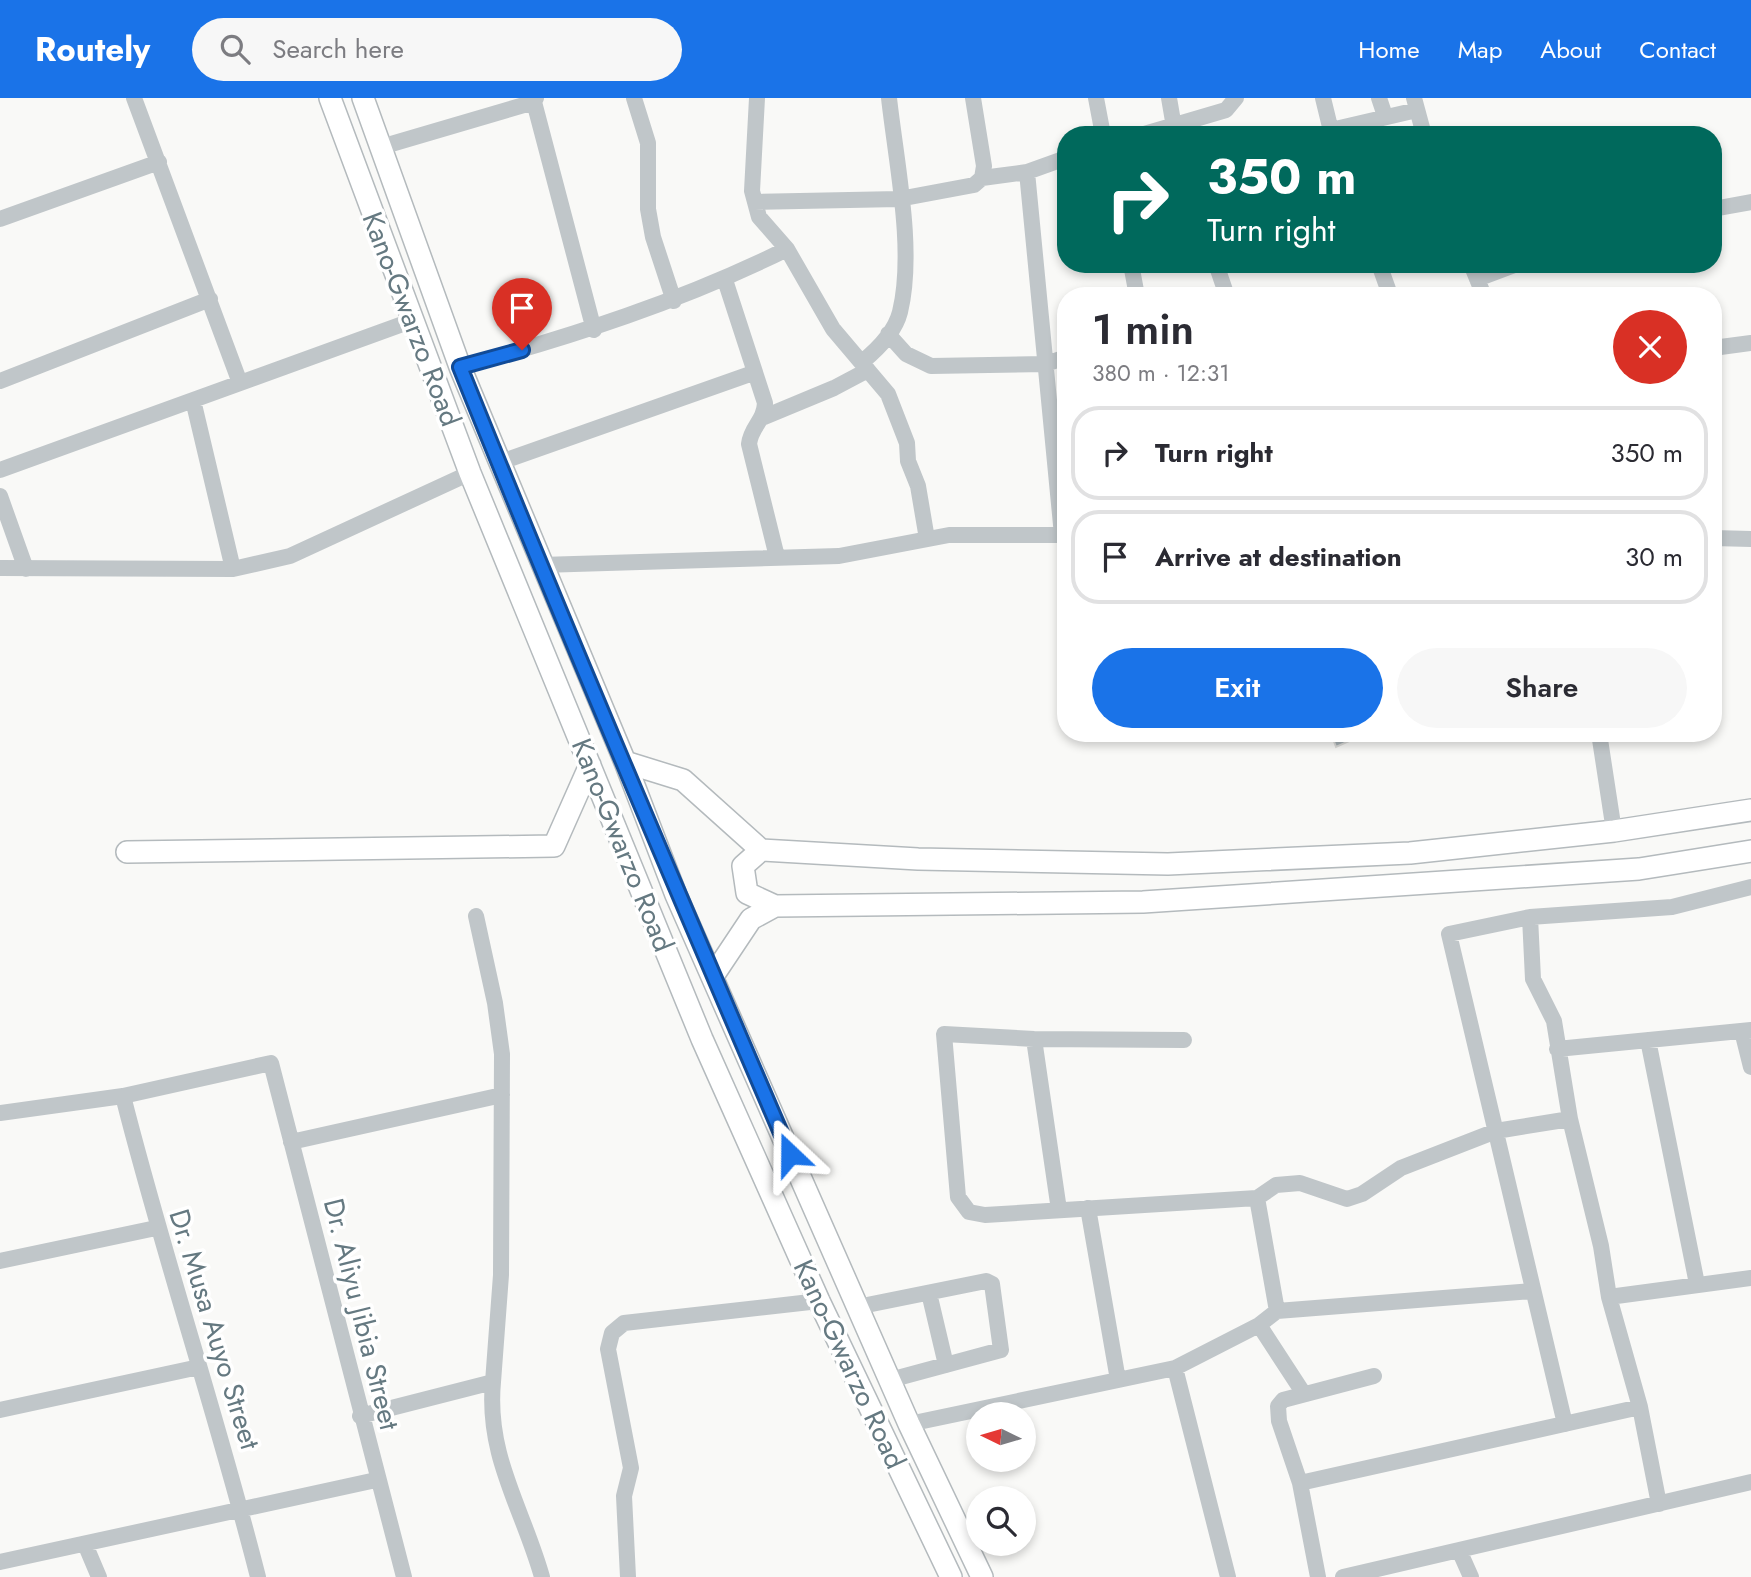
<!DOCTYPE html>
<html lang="en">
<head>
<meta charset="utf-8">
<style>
	:root { --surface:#fff; --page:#f7f7f7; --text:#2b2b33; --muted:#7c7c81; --line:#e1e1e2; --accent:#1a73e8 }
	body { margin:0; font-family:Jost,sans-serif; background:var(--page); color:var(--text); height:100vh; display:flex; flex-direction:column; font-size:26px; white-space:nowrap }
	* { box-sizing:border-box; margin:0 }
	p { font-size:23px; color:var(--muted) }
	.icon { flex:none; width:38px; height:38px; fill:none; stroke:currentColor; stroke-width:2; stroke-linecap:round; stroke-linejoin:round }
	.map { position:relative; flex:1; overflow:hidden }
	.details { position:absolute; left:1057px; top:189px; width:665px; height:455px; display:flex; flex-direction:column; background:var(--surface); border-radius:28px; box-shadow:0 4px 10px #0003 }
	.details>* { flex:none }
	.banner { position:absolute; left:1057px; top:28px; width:665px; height:147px; border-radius:28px; box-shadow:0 4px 10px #0003; background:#00695c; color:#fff; overflow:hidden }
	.needle { width:46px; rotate:275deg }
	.buttons { position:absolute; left:966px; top:1304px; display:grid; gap:14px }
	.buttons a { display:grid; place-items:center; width:70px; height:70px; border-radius:50%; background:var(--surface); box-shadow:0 4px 10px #0003; font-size:35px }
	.pin { position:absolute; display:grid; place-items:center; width:60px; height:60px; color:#fff; margin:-72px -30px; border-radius:50% 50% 50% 0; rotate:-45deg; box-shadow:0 0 7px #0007 }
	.pin .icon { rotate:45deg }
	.me { position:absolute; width:77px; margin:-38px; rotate:337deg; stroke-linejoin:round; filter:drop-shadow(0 0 5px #0008) }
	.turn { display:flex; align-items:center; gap:24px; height:147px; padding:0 35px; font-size:32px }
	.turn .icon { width:91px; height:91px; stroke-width:2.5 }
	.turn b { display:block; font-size:49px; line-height:60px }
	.round { display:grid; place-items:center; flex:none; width:74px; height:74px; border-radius:37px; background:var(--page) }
	.head { display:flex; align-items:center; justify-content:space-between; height:119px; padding:0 35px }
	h1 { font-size:42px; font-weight:600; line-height:52px }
	.primary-button { display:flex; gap:14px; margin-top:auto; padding:14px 35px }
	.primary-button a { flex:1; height:80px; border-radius:42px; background:var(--accent); color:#fff; font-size:28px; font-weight:600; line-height:80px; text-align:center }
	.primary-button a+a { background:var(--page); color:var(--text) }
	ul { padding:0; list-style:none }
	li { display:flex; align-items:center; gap:21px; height:94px; margin:0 14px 10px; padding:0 21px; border:4px solid var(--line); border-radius:28px }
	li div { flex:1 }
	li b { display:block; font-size:26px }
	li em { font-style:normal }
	header { display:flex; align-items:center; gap:42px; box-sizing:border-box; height:98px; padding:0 35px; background:var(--accent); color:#fff }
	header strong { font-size:33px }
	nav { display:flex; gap:38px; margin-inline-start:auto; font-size:24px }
	.search { width:490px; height:63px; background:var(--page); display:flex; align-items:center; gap:18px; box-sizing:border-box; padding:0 24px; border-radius:38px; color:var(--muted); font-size:26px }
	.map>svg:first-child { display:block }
	.building { fill:#a7b2b6; stroke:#dbdbd9; stroke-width:2 }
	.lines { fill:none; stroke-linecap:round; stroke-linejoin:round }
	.major-casing { stroke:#b4babd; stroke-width:24 }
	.minor { stroke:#c0c6c9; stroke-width:16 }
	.major { stroke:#fff; stroke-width:21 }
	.route-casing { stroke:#114b97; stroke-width:18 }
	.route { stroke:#1a73e8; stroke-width:12 }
	.labels { text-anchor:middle; stroke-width:7; stroke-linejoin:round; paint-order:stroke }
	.street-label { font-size:28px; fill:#657981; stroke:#fff }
</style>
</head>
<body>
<header>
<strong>Routely</strong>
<div class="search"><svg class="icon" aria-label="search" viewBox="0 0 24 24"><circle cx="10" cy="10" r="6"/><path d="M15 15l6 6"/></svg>Search here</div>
<nav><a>Home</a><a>Map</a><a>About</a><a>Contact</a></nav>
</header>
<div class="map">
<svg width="1751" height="1479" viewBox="0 0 1751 1479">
	<rect width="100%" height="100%" fill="#f9f9f7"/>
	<path class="building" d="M1331,635H1354L1356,640L1336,649Z"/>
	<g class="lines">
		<defs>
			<path id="major" d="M330,0L470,375L702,941L819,1203L951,1479
				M363,0L460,269L625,664L676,797L909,1326L982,1479
				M625,664L683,682L761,752L918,761L1168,766L1410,755L1614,733L1751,712
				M761,752L743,768L747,795L775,808
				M127,754L554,748L590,667
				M713,878L751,821L775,808L1143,804L1639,771L1751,753"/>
		</defs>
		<use href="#major" class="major-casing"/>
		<path class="minor" d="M134,0L240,285
			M634,0L648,45V111L653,139L674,203
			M757,0L752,93L759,119L787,151L833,231L888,296L907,345L908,363L918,388L927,441
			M1096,0L1103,37
			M1169,0L1175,35
			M1323,0L1332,37
			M1379,0L1385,18
			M1414,0L1424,37
			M534,4L594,232
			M1331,32L1417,12
			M1141,37L1226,12L1236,0
			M381,49L534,4L536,0
			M1027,74L1062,437
			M982,80L1027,74L1066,60
			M755,104L899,101L974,87L982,80L984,68L973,0
			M1713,111L1751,104
			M0,121L159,64
			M1131,166L1137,198
			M1216,166L1227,198
			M1379,166L1389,194
			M1471,166L1484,198
			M1477,181L1517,166
			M725,182L765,305C764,324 751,328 749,346L777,459
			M888,236L906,256L931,268L1046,266L1066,259
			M1713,250L1751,245
			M862,264C878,251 895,234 900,214C915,152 896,64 889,0
			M460,269C573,238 682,203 787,151
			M0,283L210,201
			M193,302L233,471
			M764,319L834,290L868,272
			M498,365L753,275
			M0,372L411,223
			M0,398L26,471
			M1713,440L1751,441
			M541,467L839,458L949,437H1066
			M0,470L233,471L290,458L470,375
			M1599,635L1614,733
			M1530,819L1533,881L1554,923L1570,1021L1601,1148L1609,1199L1640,1309L1659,1406
			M1742,933L1751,969
			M1034,941L1059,1112
			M1184,942L1034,941L944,936L958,1099L969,1114L985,1117L1257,1100L1276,1087L1300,1085L1347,1101L1362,1096L1401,1070L1496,1033L1570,1021
			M1648,942L1697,1186
			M1557,951L1751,932
			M123,998C164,1160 217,1317 258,1479
			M0,1015L123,998L271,965L404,1479
			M291,1044L502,997
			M1257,1100L1277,1213
			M1088,1110L1118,1282
			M0,1163L156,1130
			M929,1195L946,1267
			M1609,1199L1751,1180
			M857,1209L986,1183L992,1186L1001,1252L890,1282
			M1259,1227L1304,1296
			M1175,1270L1228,1479
			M493,1284C486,1358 523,1411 542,1479
			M0,1312L199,1269
			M360,1318L493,1284L501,1177L502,956L495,905L476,818
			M909,1326L1175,1270L1259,1227L1277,1213L1533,1193
			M1565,1326L1449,836L1530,819L1672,809L1751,789
			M1300,1385L1640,1309
			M85,1446L99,1479
			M1459,1452L1471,1479
			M0,1464L376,1382
			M628,1479L624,1398L631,1370L608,1251L612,1235L624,1225L819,1203
			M1318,1479L1300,1385L1279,1323L1278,1308L1283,1302L1374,1278
			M1343,1479L1751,1384"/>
		<use href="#major" class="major"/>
	</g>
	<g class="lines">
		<defs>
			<path id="route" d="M522,252L460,269C566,533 678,795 790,1056"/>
		</defs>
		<use href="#route" class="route-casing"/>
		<use href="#route" class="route"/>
	</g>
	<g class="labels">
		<g class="street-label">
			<text transform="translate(412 221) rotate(69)" y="10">Kano-Gwarzo Road</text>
			<text transform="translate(623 747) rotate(68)" y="10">Kano-Gwarzo Road</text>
			<text transform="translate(362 1216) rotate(76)" y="10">Dr. Aliyu Jibia Street</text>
			<text transform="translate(215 1231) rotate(73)" y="10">Dr. Musa Auyo Street</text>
			<text transform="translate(850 1266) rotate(65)" y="10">Kano-Gwarzo Road</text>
		</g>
	</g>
</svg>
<div class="buttons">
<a><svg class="needle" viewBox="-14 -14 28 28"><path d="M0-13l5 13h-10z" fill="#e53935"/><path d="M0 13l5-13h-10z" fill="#7c7c81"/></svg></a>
<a><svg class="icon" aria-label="search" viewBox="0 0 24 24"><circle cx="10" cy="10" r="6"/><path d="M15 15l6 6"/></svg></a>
</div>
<div class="pin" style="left:522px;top:252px;background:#d93025"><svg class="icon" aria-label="arrive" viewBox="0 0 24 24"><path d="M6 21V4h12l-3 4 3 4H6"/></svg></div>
<svg class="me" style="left:790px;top:1056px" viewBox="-20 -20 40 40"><path d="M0-17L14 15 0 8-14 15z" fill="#1a73e8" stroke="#fff" stroke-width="4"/></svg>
<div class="banner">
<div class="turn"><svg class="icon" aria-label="right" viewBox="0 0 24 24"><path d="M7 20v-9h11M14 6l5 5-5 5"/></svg><div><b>350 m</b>Turn right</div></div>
</div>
<section class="details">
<div class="head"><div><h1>1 min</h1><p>380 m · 12:31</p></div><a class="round" style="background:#d93025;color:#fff"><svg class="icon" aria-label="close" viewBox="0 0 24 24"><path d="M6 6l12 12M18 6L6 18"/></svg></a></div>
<ul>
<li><svg class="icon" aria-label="right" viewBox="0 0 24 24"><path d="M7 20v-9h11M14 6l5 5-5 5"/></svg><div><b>Turn right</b></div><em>350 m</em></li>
<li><svg class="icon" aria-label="arrive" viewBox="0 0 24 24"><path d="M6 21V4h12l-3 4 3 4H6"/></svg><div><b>Arrive at destination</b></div><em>30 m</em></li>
</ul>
<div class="primary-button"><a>Exit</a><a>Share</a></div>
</section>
</div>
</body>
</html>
